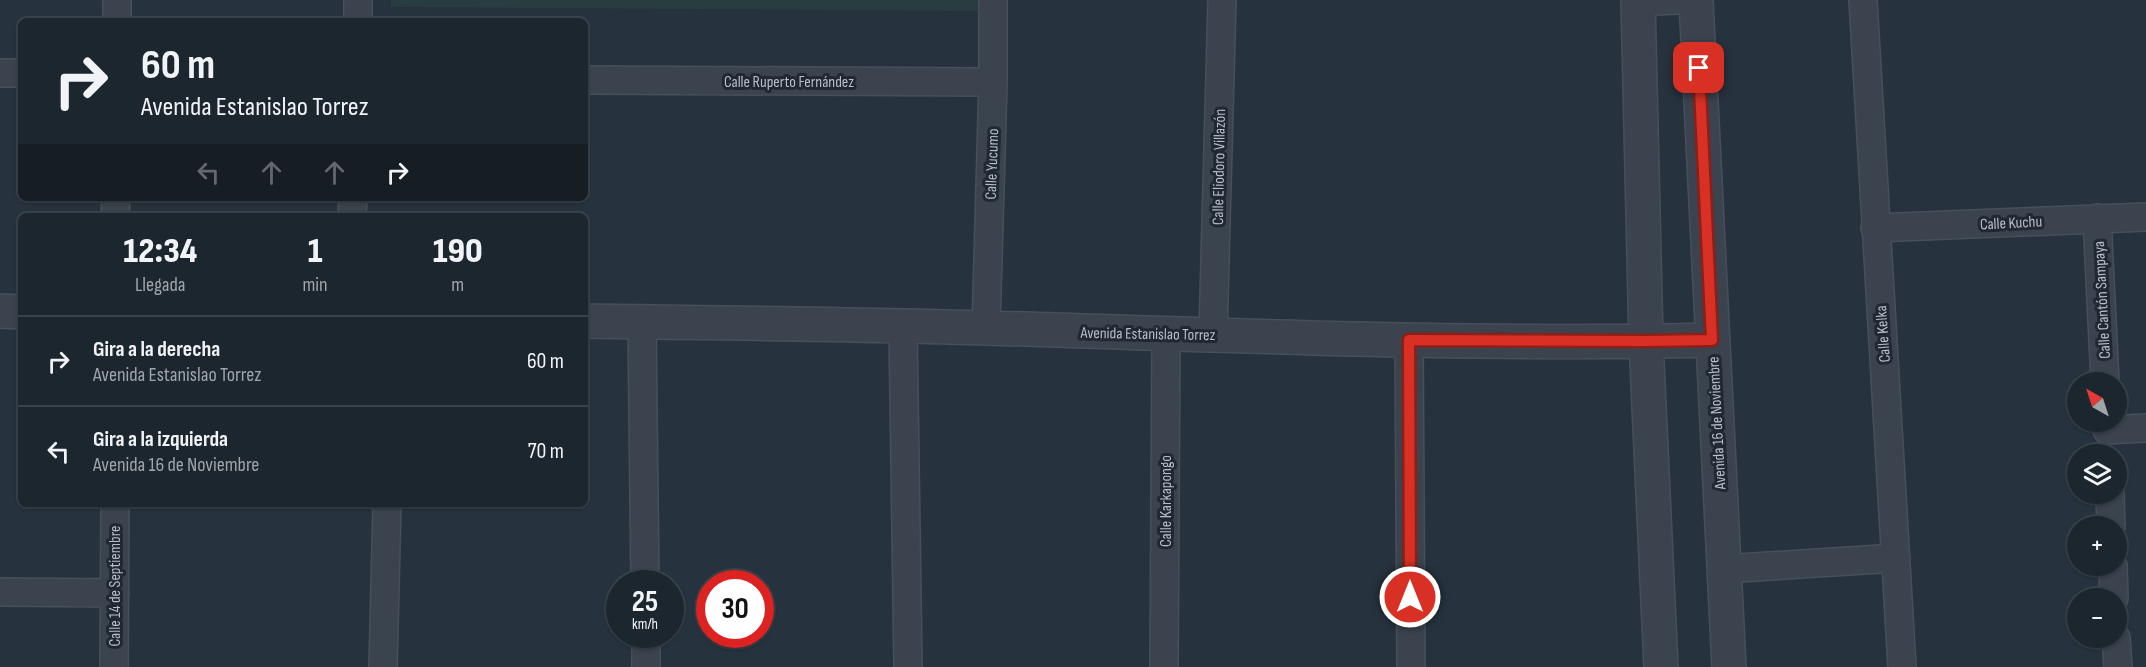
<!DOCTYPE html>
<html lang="es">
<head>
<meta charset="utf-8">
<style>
	:root { --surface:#1c262e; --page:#252e36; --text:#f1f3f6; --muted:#a0a5aa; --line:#3a434a }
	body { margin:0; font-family:"Sofia Sans Condensed",sans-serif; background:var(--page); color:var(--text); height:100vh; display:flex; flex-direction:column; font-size:22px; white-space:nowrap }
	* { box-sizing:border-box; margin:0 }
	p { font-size:20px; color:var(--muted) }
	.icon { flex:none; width:33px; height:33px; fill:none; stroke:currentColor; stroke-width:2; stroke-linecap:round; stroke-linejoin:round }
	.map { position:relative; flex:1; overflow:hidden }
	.drawer { position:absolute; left:18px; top:213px; width:570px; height:294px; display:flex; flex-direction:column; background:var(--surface); border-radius:9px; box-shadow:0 2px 4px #0004,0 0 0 2px var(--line) }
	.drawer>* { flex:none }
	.top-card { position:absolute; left:18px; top:18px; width:570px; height:183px; border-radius:9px; box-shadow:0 2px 4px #0004,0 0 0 2px var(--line); background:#1c262e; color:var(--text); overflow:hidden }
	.needle { width:39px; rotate:321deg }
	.controls { position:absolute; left:2067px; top:372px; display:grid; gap:12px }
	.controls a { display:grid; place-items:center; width:60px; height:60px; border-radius:50%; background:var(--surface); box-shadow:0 2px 4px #0004,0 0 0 2px var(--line); font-size:30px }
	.speed { position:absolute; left:606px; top:570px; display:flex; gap:12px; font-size:30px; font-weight:700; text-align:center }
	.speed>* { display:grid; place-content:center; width:78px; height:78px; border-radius:50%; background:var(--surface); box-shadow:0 2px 4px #0004,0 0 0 2px var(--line); line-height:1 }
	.speed small { font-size:15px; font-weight:400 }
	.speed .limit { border:9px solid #d22; background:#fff; color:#111 }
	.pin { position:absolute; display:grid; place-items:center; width:51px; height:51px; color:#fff; margin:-26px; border-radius:12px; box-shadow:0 3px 9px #0006 }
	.me { position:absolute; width:66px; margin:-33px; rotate:0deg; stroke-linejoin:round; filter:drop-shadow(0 0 4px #0008) }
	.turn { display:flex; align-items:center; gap:21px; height:126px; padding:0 24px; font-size:27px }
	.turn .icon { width:78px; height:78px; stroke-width:2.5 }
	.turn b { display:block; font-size:42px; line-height:51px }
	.lanes { display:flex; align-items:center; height:57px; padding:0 24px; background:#0003; justify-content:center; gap:30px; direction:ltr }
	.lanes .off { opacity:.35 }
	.eta { display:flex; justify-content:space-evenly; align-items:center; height:102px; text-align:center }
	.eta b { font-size:36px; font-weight:800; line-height:42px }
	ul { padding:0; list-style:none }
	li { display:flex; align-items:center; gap:18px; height:90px; padding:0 24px; border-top:2px solid var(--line) }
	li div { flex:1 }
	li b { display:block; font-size:22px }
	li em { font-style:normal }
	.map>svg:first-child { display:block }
	.green { fill:#283d3f }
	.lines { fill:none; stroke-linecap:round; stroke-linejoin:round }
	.minor-casing { stroke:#474f5a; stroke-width:30 }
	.tertiary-casing { stroke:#474f5a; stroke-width:36 }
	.minor { stroke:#3a434e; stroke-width:27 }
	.tertiary { stroke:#3a434e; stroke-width:33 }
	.route-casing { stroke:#8d1f18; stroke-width:15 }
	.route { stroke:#d93025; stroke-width:10 }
	.labels { text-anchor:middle; stroke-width:6; stroke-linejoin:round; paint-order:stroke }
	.street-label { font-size:16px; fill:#b7bec9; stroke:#1f2833 }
</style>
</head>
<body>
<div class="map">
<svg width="2146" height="667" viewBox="0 0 2146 667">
	<rect width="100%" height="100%" fill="#26323e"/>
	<path class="green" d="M391,0H982V11L391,7Z"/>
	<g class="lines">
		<defs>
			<path id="minor" d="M1863,0L1902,667
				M1638,2L1677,0
				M117,21V0
				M358,21V0
				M0,73H21
				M585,80L993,82
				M115,216L116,198
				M352,216L353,198
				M2097,218L2105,382
				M1875,228L2146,217
				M642,322L645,584
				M903,326L908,667
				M986,328L993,82V0
				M1213,335L1222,0
				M1409,340L1411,667
				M2107,430L2146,428
				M2110,494L2111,526
				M2113,566L2114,598
				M1723,569L1896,558
				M0,592L115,593
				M646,634V667
				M2116,638L2118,667
				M114,667L115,504
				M383,667L387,504
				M1164,667L1166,335"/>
			<path id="tertiary" d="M1638,0L1646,341L1661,667
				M1696,0L1729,667
				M0,311L21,312
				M585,321C719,323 853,324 987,328C1228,335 1470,346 1712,340"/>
		</defs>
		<use href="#minor" class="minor-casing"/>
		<use href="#tertiary" class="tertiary-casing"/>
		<use href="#minor" class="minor"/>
		<use href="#tertiary" class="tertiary"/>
	</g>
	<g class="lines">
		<defs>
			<path id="route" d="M1410,597L1409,340L1646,341L1712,340L1699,68"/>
		</defs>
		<use href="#route" class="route-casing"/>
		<use href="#route" class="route"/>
	</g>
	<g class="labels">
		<g class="street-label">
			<text x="789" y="87">Calle Ruperto Fernández</text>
			<text transform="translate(991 164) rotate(-88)" y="6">Calle Yucumo</text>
			<text transform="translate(1218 167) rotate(-89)" y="6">Calle Eliodoro Villazón</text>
			<text transform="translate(2011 222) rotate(-3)" y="6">Calle Kuchu</text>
			<text transform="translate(2101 300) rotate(-93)" y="6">Calle Cantón Sampaya</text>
			<text transform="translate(1148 333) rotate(1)" y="6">Avenida Estanislao Torrez</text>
			<text transform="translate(1882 334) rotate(-94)" y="6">Calle Kelka</text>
			<text transform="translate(1716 423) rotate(-93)" y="6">Avenida 16 de Noviembre</text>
			<text transform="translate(1165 501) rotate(-90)" y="6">Calle Karkapongo</text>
			<text transform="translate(114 586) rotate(-90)" y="6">Calle 14 de Septiembre</text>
		</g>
	</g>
</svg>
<div class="controls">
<a><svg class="needle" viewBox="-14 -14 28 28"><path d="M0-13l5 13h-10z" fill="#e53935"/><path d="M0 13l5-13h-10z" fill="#a0a5aa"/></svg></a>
<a><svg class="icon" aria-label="layers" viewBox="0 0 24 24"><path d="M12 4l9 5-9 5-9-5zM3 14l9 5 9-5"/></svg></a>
<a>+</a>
<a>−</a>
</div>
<div class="speed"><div>25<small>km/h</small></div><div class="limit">30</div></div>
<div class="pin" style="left:1699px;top:68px;background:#d93025"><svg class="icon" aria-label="arrive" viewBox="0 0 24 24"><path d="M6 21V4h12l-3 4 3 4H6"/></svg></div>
<svg class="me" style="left:1410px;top:597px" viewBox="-20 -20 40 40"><circle r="17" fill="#d93025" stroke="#fff" stroke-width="3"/><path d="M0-11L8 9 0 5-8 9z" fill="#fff"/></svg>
<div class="top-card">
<div class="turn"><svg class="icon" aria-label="right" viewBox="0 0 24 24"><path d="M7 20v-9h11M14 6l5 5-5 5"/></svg><div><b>60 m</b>Avenida Estanislao Torrez</div></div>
<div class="lanes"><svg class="icon off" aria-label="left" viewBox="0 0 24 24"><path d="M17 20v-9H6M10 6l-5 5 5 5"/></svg><svg class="icon off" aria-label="ahead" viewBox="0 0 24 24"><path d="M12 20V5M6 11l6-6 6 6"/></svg><svg class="icon off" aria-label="ahead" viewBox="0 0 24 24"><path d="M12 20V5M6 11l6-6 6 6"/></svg><svg class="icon" aria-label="right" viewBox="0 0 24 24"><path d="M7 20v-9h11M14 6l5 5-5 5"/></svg></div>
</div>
<section class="drawer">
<div class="eta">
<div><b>12:34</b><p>Llegada</p></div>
<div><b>1</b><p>min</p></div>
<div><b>190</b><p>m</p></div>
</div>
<ul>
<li><svg class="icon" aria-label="right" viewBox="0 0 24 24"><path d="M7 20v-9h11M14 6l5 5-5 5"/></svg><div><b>Gira a la derecha</b><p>Avenida Estanislao Torrez</p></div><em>60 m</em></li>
<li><svg class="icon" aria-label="left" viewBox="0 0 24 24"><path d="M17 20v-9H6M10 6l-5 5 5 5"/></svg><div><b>Gira a la izquierda</b><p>Avenida 16 de Noviembre</p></div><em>70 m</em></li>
</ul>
</section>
</div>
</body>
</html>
